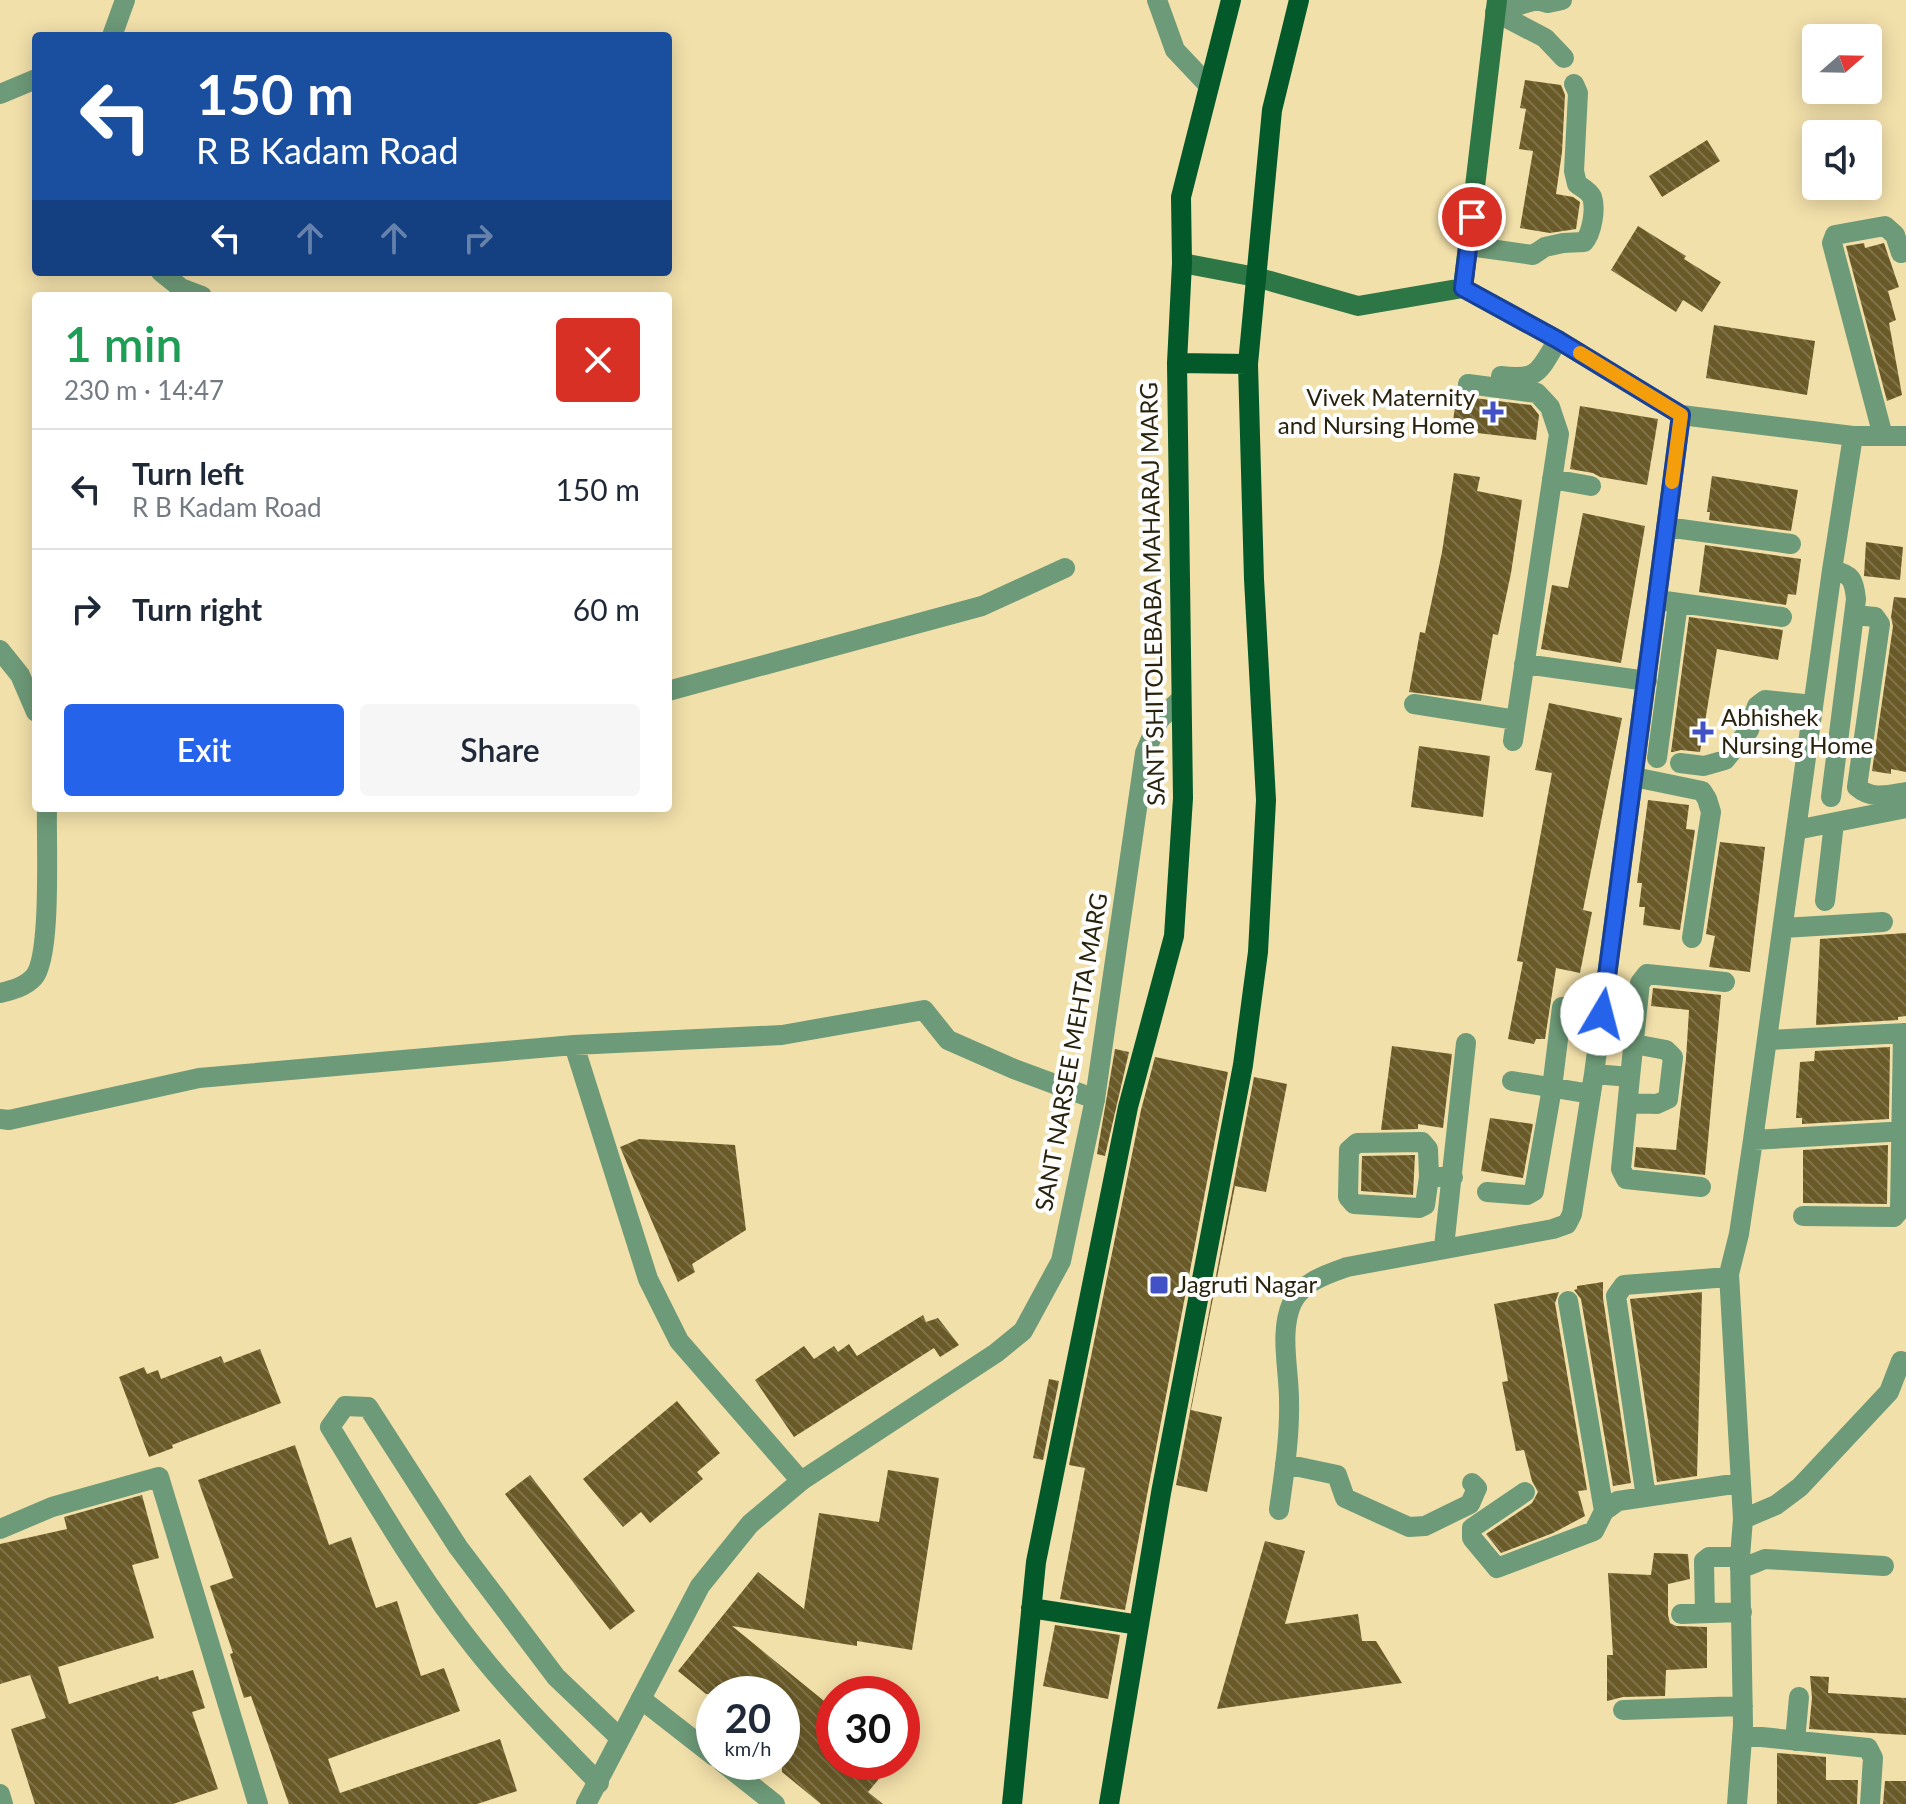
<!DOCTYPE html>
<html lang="en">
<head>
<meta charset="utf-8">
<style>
	:root { --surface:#fff; --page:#f6f6f7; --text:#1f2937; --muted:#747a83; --line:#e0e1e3; --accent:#2563eb }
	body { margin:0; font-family:Lato,sans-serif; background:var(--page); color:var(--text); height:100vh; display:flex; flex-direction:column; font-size:30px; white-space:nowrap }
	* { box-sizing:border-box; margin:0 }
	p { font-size:26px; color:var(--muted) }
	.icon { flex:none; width:44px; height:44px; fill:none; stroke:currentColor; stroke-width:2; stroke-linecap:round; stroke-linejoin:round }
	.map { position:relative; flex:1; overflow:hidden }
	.panel { position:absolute; left:32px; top:292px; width:640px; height:520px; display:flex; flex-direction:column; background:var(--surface); border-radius:8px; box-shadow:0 4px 20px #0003 }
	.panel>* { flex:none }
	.hud { position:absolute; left:32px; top:32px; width:640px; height:244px; border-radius:8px; box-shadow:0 4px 20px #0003; background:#1a4fa0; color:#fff; overflow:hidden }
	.needle { width:52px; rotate:70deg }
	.buttons { position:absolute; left:1802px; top:24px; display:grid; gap:16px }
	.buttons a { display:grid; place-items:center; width:80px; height:80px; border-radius:8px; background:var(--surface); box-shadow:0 4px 20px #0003; font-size:40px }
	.speed { position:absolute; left:696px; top:1676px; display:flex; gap:16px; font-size:40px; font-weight:700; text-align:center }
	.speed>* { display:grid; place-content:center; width:104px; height:104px; border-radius:50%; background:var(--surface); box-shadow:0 4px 20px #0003; line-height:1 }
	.speed small { font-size:20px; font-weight:400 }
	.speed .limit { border:12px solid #d22; background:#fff; color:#111 }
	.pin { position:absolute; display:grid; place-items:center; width:68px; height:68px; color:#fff; margin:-34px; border:4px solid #fff; border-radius:50%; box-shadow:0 2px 8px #0007 }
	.me { position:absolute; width:88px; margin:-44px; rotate:8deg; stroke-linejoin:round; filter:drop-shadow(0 0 6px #0008) }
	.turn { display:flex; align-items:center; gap:28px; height:168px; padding:0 32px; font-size:36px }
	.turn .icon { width:104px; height:104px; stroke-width:2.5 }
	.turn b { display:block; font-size:56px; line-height:68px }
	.lanes { display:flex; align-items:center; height:76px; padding:0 32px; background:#0003; justify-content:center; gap:40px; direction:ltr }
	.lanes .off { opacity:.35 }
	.round { display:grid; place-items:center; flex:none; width:84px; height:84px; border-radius:8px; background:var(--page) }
	.overview { display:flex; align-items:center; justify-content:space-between; height:136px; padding:0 32px }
	h1 { font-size:48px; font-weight:600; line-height:60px; color:#1e9e55 }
	.primary-button { display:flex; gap:16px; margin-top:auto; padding:16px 32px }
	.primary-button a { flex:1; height:92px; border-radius:8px; background:var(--accent); color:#fff; font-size:32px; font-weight:600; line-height:92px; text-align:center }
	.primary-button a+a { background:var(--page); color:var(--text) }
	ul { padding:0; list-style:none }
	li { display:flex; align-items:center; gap:24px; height:120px; padding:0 32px; border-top:2px solid var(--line) }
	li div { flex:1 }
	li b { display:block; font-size:30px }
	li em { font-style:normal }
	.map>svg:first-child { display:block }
	.building { fill:url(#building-back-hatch) }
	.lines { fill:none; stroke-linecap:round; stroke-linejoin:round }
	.minor { stroke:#6d9a78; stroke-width:20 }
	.tertiary { stroke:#6d9a78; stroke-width:20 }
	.secondary { stroke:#2d7646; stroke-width:20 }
	.primary { stroke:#04592b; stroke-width:20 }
	.route-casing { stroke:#184099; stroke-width:20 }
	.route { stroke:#2563eb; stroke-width:14 }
	.slow { stroke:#f59e0b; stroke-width:14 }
	.poi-dot { fill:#4252c6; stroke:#fff; stroke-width:3 }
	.labels { text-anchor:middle; stroke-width:8; stroke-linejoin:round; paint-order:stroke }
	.poi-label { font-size:24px; fill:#29220d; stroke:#fff; text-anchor:start }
	.street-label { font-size:24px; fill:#29220d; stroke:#fff }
</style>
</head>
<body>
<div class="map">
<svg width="1906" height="1804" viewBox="0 0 1906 1804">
	<defs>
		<pattern id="building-back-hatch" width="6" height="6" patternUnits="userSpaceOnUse" patternTransform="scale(2)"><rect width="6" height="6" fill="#6a5a28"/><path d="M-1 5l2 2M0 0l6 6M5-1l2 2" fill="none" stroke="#7f734c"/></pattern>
	</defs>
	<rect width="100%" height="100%" fill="#f2e0aa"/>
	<path class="building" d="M1525,80L1561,85L1565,95L1562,152L1556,194L1573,197L1580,202L1576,229L1550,233L1520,228L1533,151L1519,149L1526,109L1520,108Z
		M1707,140L1720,161L1662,197L1649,176Z
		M1638,226L1686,256L1684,259L1721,282L1702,312L1683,300L1676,312L1611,270Z
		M1864,243L1865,248L1884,243L1899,287L1888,291L1896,320L1889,323L1902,395L1887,401L1846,246Z
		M1714,325L1815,341L1807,395L1706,378Z
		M1457,390L1466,397L1531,405L1539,415L1536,440L1452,430Z
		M1580,406L1658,419L1647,485L1600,477L1593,473L1570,469Z
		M1454,473L1480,477L1477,491L1522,500L1511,573L1498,635L1493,634L1481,701L1409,692L1420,632L1425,633L1442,552Z
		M1712,476L1798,490L1791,531L1709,520L1710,512H1707Z
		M1583,513L1645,526L1621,663L1541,649L1552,585L1568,588Z
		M1866,542L1903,547L1900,580L1864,576Z
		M1705,545L1801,559L1796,595L1788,594L1786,605L1699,592Z
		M1894,597L1906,598V772L1891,769V774L1872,771L1893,626L1891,617Z
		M1689,617L1783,630L1778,660L1717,649L1700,752L1681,750L1673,752H1671Z
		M1549,703L1622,718L1583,910L1592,912L1580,973L1556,968L1545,1039H1536L1534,1044L1508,1039L1523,962L1517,961L1552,773L1535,770Z
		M1419,746L1490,756L1483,817L1411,807Z
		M1648,800L1689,805L1686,829L1695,830L1680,930L1643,925L1645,907H1639L1642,883H1637Z
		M1720,842L1765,847L1750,972L1709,967L1715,936L1706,934Z
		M1906,933V1016L1898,1017V1020L1816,1025L1820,939Z
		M1653,988L1721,995L1705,1175L1634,1167L1636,1147L1676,1150L1686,1059L1689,1010L1651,1006Z
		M1392,1046L1452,1054L1443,1128L1418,1124V1129L1381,1130Z
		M1890,1047L1889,1119L1802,1124V1118H1796L1800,1062L1814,1061L1815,1051Z
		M1115,1049L1129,1052L1105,1156L1097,1154Z
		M1155,1057L1228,1072L1125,1610L1060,1599L1085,1468L1069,1465L1141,1110Z
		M1254,1077L1287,1084L1266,1192L1235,1186L1191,1410L1222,1417L1207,1492L1176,1485Z
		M1490,1118L1533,1124L1523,1178L1481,1171Z
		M639,1139L735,1145L746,1230L692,1264L695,1272L678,1282L620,1147Z
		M1888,1145L1887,1204L1803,1203V1150Z
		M1415,1155L1413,1195L1361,1191L1362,1156Z
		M1603,1282V1298L1631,1483L1613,1486L1581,1299L1574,1290L1577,1289V1286Z
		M1559,1292L1555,1303L1587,1490L1578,1491L1585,1516L1553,1533L1501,1553L1486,1534L1532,1503L1538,1492L1532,1481L1524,1450L1516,1451L1502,1382L1508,1381L1494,1304Z
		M1702,1292L1697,1476L1657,1482L1630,1299Z
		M923,1315L926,1322L938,1318L959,1345L940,1357L934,1348L794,1437L755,1380L804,1346L814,1359L834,1346L838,1352L849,1344L857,1356Z
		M260,1349L281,1403L172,1445L173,1448L149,1457L119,1377L144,1367L147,1374L158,1370L161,1379L221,1356L224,1363Z
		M1049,1379L1059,1381L1043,1460L1033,1458Z
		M677,1401L720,1453L697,1472L703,1479L650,1523L641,1512L623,1527L583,1479Z
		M295,1445L329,1545L351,1537L376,1608L397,1601L421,1676L444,1668L460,1711L328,1759L340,1793L500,1739L517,1791L477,1804H289L251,1696L244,1698L230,1654L233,1653L210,1586L233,1578L198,1480Z
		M888,1470L939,1478L912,1650L857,1641V1646L732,1626L834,1709V1762H893L868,1792L883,1804H821L782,1772V1694H706L678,1671L758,1572L804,1609L819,1513L879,1522Z
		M530,1475L635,1611L610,1630L505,1494Z
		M142,1495L159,1558L132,1565L154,1638L58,1667L69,1704L158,1676L159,1680L193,1670L205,1708L192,1712L218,1789L173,1804H35L11,1729L46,1718L30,1675L0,1684V1544L67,1529L64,1517Z
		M1265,1541L1305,1551L1285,1624L1358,1614L1362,1641H1376L1402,1683L1217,1709Z
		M1654,1553L1688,1554L1690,1579L1668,1584V1615L1670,1623L1676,1626L1707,1627V1668L1666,1670L1665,1696L1623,1697L1607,1701V1655H1613L1608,1573L1651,1575Z
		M1055,1625L1120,1635L1108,1699L1043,1686Z
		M1810,1676L1829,1677L1828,1693L1906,1698V1735L1809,1729L1812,1698Z
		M1777,1753L1826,1757V1780H1858L1857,1804H1777Z
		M1885,1781H1906V1804H1883Z"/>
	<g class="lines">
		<path class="minor" d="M1157,0L1175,50L1209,86
			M1495,12L1545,38L1564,58
			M1495,12L1537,0L1548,3L1562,0
			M112,36L125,0
			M0,94L36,79
			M1469,246L1533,255L1545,247L1563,243L1584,242C1592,233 1596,209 1592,197C1589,191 1583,188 1577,184L1574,171L1578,93L1574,84
			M161,272L181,288L202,296
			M1501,376C1540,381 1539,370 1558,340
			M1468,384L1537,393L1550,407L1559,434L1513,741
			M1883,436L1832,243L1835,235L1885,226L1895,235L1901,253
			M1552,479L1591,486
			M1666,527L1791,544
			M1665,601L1782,617
			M1854,615L1875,617L1880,624L1857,787C1872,800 1888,795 1906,792
			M0,650L20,675L36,712
			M1524,664L1647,681
			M668,691L982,606L1065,568
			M1414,704L1516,720
			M1657,758L1678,603
			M1680,763L1704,766L1725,760L1749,730L1757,706L1765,700L1813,705
			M1634,777L1702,791L1707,799L1711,812L1692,938
			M1831,797L1856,599C1854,580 1852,574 1832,570
			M1796,830L1906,808
			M1825,901L1834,823
			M1783,928L1883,922
			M0,993C12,990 25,987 34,977C52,956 46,841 47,808
			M1768,1040L1906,1033
			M574,1045L648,1279L679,1341L801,1481
			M1594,1074L1630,1077L1640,983L1647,974L1725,982
			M1630,1077L1621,1169L1626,1179L1701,1187
			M1512,1081L1591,1094
			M1628,1103L1657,1104L1668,1099L1673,1057L1666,1050L1634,1044
			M0,1119L9,1120L199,1078L574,1045L782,1035L924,1010L948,1040L1014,1069L1095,1099
			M1753,1140L1906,1131
			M1429,1177L1425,1205L1419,1208L1354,1204L1348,1197L1349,1150L1357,1143L1422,1142L1428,1149L1429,1177H1453
			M1487,1192L1527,1195L1534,1191L1552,1088L1562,1007
			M1803,1216L1894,1217L1900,1210L1903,1033
			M1444,1247L1466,1043
			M1568,1301L1604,1511
			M1285,1464L1337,1475L1345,1498L1409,1527L1425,1526L1470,1504L1477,1488L1472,1483
			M1525,1492L1472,1528V1538L1497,1568L1594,1531L1604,1511L1618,1501L1740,1483
			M1646,1497L1616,1296L1624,1285L1729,1277
			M1279,1510C1284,1474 1290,1437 1289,1400C1289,1369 1279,1332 1292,1303C1302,1282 1327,1274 1347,1267L1553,1229L1567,1224L1572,1214L1594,1074L1681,415
			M1743,1519L1776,1505L1800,1487L1889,1392L1901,1361
			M0,1529L52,1507L159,1477L258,1804
			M1740,1569L1765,1559L1884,1566
			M1681,1614L1742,1612
			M1705,1614L1704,1561L1709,1557H1740
			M641,1699L714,1756
			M1623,1710L1743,1706
			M1742,1735L1868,1748L1873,1758L1870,1804
			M1795,1741L1799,1697
			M722,1762L775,1804
			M599,1783C556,1739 513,1696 475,1648C420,1579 376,1502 330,1427L345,1406L368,1407L458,1547L556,1677L620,1738
			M0,1794L3,1804
			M1737,1804L1743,1725L1740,1557L1743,1519L1729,1274L1739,1234L1753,1140L1832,570L1853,436"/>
		<path class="tertiary" d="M1463,288L1558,340L1681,415L1853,436H1906
			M586,1804L700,1586L750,1524L801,1481L996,1353L1023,1331L1061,1261L1095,1099L1145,753L1159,720L1180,700"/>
		<path class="secondary" d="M1182,263L1256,277L1358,306L1463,288L1497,0"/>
		<path class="primary" d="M1177,363L1248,364
			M1031,1608L1139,1625
			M1012,1804L1036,1562L1128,1107L1174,936L1183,798L1177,363L1182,263L1181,197L1231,0
			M1109,1804L1161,1493L1243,1065L1258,952L1266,800L1254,579L1248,364L1272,110L1299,0"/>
	</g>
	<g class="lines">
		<defs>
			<path id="route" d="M1472,217L1463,288L1558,340L1681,415L1602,1014"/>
		</defs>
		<use href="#route" class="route-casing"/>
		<use href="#route" class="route"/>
		<path class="slow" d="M1580,353L1681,415L1672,482"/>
	</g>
	<g class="poi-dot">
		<path d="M1489 400h8v8h8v8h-8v8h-8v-8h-8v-8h8z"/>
		<path d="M1699 720h8v8h8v8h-8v8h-8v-8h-8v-8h8z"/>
		<rect x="1149" y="1275" width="20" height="20" rx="4"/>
	</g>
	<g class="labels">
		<g class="poi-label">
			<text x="1475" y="406" text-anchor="end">Vivek Maternity<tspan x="1475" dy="28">and Nursing Home</tspan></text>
			<text x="1721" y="726">Abhishek<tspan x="1721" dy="28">Nursing Home</tspan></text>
			<text x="1177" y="1293">Jagruti Nagar</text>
		</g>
		<g class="street-label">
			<text transform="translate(1153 594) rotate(-91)" y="8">SANT SHITOLEBABA MAHARAJ MARG</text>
			<text transform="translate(1072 1052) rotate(-80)" y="8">SANT NARSEE MEHTA MARG</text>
		</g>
	</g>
</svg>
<div class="buttons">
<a><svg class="needle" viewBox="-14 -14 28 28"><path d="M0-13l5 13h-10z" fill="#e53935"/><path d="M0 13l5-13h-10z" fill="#747a83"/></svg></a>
<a><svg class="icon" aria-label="sound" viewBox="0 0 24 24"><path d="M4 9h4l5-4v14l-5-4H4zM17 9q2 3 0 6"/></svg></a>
</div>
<div class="speed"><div>20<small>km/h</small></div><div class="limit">30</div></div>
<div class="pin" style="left:1472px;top:217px;background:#d93025"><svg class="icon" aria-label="arrive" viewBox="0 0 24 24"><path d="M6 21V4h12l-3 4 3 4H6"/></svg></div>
<svg class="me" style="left:1602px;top:1014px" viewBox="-20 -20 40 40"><circle r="19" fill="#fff"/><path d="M0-13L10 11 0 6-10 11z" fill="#2563eb"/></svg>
<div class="hud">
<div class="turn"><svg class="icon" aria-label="left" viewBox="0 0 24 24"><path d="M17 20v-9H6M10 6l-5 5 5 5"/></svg><div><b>150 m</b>R B Kadam Road</div></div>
<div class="lanes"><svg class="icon" aria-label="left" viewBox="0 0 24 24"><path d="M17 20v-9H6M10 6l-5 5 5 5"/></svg><svg class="icon off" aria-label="ahead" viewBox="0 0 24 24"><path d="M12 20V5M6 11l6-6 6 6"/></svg><svg class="icon off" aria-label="ahead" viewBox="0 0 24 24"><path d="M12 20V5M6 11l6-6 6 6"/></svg><svg class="icon off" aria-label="right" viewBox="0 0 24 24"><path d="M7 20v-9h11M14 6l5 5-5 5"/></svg></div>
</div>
<section class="panel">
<div class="overview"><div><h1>1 min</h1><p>230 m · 14:47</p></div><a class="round" style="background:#d93025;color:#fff"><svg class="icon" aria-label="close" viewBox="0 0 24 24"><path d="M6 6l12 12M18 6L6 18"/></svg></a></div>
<ul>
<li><svg class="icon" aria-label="left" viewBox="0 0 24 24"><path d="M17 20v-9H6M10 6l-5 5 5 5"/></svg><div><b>Turn left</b><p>R B Kadam Road</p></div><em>150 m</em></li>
<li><svg class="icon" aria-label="right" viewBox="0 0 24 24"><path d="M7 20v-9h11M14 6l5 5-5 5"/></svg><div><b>Turn right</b></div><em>60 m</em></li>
</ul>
<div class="primary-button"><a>Exit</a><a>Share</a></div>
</section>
</div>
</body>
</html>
